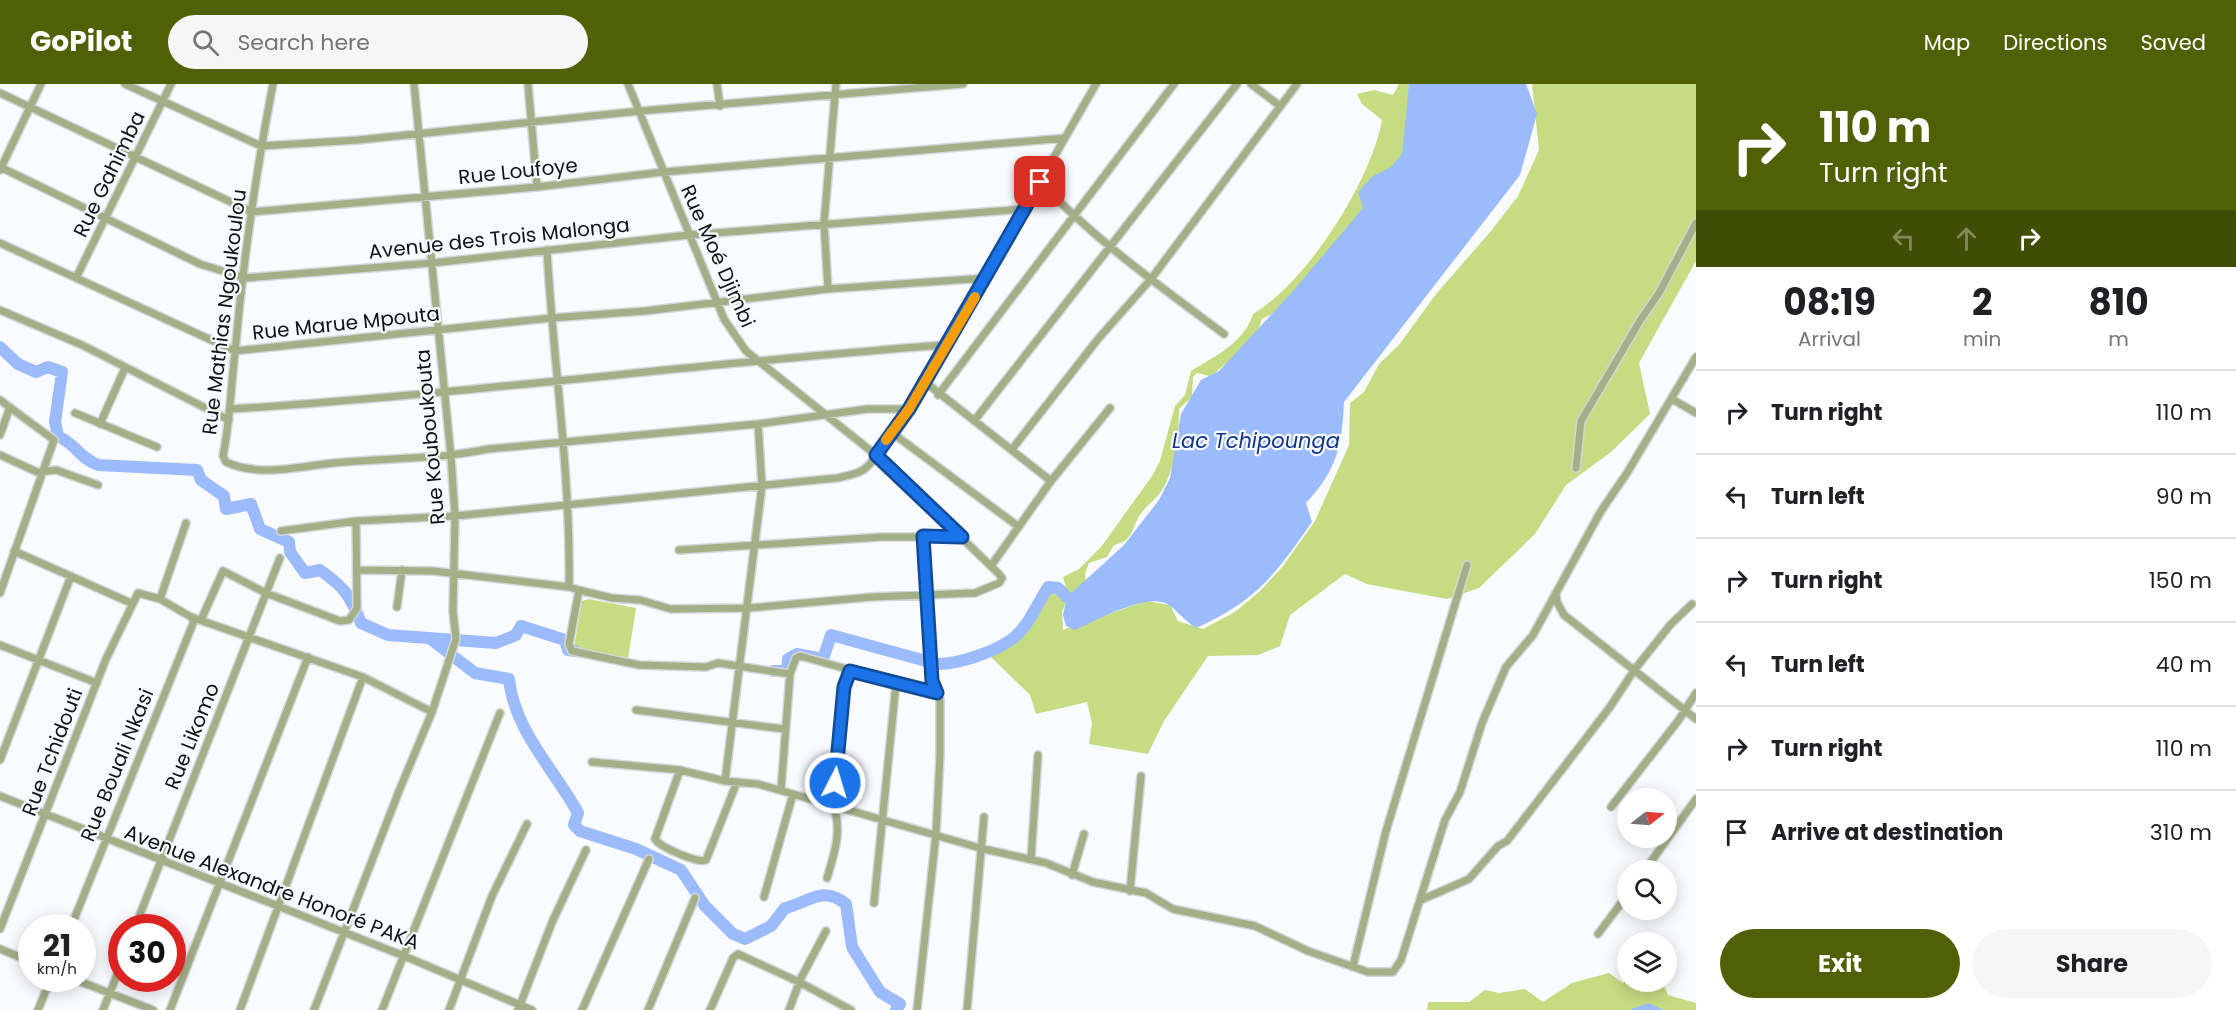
<!DOCTYPE html>
<html lang="en">
<head>
<meta charset="utf-8">
<style>
	:root { --surface:#fff; --page:#f6f6f6; --text:#202124; --muted:#757577; --line:#e0e0e0; --accent:#506105 }
	body { margin:0; font-family:Poppins,sans-serif; background:var(--page); color:var(--text); height:100vh; display:flex; flex-direction:column; font-size:22px; white-space:nowrap }
	* { box-sizing:border-box; margin:0 }
	p { font-size:20px; color:var(--muted) }
	.icon { flex:none; width:33px; height:33px; fill:none; stroke:currentColor; stroke-width:2; stroke-linecap:round; stroke-linejoin:round }
	.map { position:relative; flex:1; overflow:hidden }
	.sheet { display:flex; flex-direction:column; background:var(--surface); width:540px }
	.sheet>* { flex:none }
	.top-card { background:#506105; color:#fff; overflow:hidden }
	.needle { width:39px; rotate:73deg }
	.fabs { position:absolute; left:1617px; top:704px; display:grid; gap:12px }
	.fabs a { display:grid; place-items:center; width:60px; height:60px; border-radius:50%; background:var(--surface); box-shadow:0 3px 15px #0003; font-size:30px }
	.speed { position:absolute; left:18px; top:830px; display:flex; gap:12px; font-size:30px; font-weight:700; text-align:center }
	.speed>* { display:grid; place-content:center; width:78px; height:78px; border-radius:50%; background:var(--surface); box-shadow:0 3px 15px #0003; line-height:1 }
	.speed small { font-size:15px; font-weight:400 }
	.speed .limit { border:9px solid #d22; background:#fff; color:#111 }
	.pin { position:absolute; display:grid; place-items:center; width:51px; height:51px; color:#fff; margin:-26px; border-radius:12px; box-shadow:0 3px 9px #0006 }
	.me { position:absolute; width:66px; margin:-33px; rotate:5deg; stroke-linejoin:round; filter:drop-shadow(0 0 4px #0008) }
	.turn { display:flex; align-items:center; gap:21px; height:126px; padding:0 24px; font-size:27px }
	.turn .icon { width:78px; height:78px; stroke-width:2.5 }
	.turn b { display:block; font-size:42px; line-height:51px }
	.lanes { display:flex; align-items:center; height:57px; padding:0 24px; background:#0003; justify-content:center; gap:30px; direction:ltr }
	.lanes .off { opacity:.35 }
	.eta { display:flex; justify-content:space-evenly; align-items:center; height:102px; text-align:center }
	.eta b { font-size:36px; font-weight:700; line-height:42px }
	.cta { display:flex; gap:12px; margin-top:auto; padding:12px 24px }
	.cta a { flex:1; height:69px; border-radius:36px; background:var(--accent); color:#fff; font-size:24px; font-weight:700; line-height:69px; text-align:center }
	.cta a+a { background:var(--page); color:var(--text) }
	ul { padding:0; list-style:none }
	li { display:flex; align-items:center; gap:18px; height:84px; padding:0 24px; border-top:2px solid var(--line) }
	li div { flex:1 }
	li b { display:block; font-size:22px }
	li em { font-style:normal }
	header { display:flex; align-items:center; gap:36px; box-sizing:border-box; height:84px; padding:0 30px; background:var(--accent); color:#fff }
	header strong { font-size:28px }
	nav { display:flex; gap:33px; margin-inline-start:auto; font-size:21px }
	.search { width:420px; height:54px; background:var(--page); display:flex; align-items:center; gap:15px; box-sizing:border-box; padding:0 21px; border-radius:33px; color:var(--muted); font-size:22px }
	main { display:flex; flex:1; min-height:0 }
	.map>svg:first-child { display:block }
	.green { fill:#c5dc82 }
	.water { fill:#9bbbfd }
	.lines { fill:none; stroke-linecap:round; stroke-linejoin:round }
	.river { stroke:#9bbbfd; stroke-width:12 }
	.minor-casing { stroke:#d4d6d9; stroke-width:10 }
	.minor { stroke:#a3af87; stroke-width:7 }
	.route-casing { stroke:#114b97; stroke-width:15 }
	.route { stroke:#1a73e8; stroke-width:10 }
	.slow { stroke:#f59e0b; stroke-width:10 }
	.labels { text-anchor:middle; stroke-width:4.5; stroke-linejoin:round; paint-order:stroke }
	.street-label { font-size:20px; fill:#111214; stroke:#f9fbff }
	.water-label { font-size:21px; font-style:italic; fill:#113590; stroke:#f9fbff }
</style>
</head>
<body>
<header>
<strong>GoPilot</strong>
<div class="search"><svg class="icon" aria-label="search" viewBox="0 0 24 24"><circle cx="10" cy="10" r="6"/><path d="M15 15l6 6"/></svg>Search here</div>
<nav><a>Map</a><a>Directions</a><a>Saved</a></nav>
</header>
<main>
<div class="map">
<svg width="1696" height="926" viewBox="0 0 1696 926">
	<rect width="100%" height="100%" fill="#f9fbff"/>
	<path class="green" d="M1399,0H1415L1405,67L1368,125L1282,225L1262,235L1256,253L1215,289L1209,292L1197,289L1193,293L1192,313L1179,325C1179,351 1176,380 1164,403C1158,414 1149,419 1142,428C1131,442 1135,457 1114,461L1107,473L1089,479L1085,490L1087,506L1073,512L1070,509L1062,528L1063,546L1146,517L1170,521L1178,537L1203,545L1235,528L1260,507L1283,482L1315,437L1349,361L1350,319L1364,308L1379,280L1399,261L1436,210L1491,147L1518,112L1539,66L1532,0H1696V177L1639,279L1650,330L1611,368L1566,401L1535,450L1479,504L1447,515L1367,500L1345,490L1290,531L1280,562L1258,571L1208,572L1164,637L1148,670L1089,660L1092,639L1087,618L1036,630L1030,611L991,573L1031,531L1045,511L1066,503L1063,493L1079,485L1101,463L1152,392L1160,377L1175,322L1185,311L1191,287C1215,272 1244,259 1253,230C1308,197 1371,97 1382,36L1362,20L1357,10L1374,6L1393,11Z
		M589,515L636,524L628,575L582,568L574,563L582,517Z
		M1609,889L1623,899L1627,894L1628,897H1662L1668,911L1696,919V926H1427L1428,918H1469L1485,906L1499,909L1525,905L1543,918L1572,899Z"/>
	<path class="water" d="M1409,0H1526L1537,30L1520,91L1344,318C1342,362 1337,386 1306,419L1312,438C1275,491 1256,517 1196,544C1185,537 1177,526 1167,520C1147,508 1095,537 1075,546L1066,542L1063,531L1067,513L1124,461L1159,416L1170,394L1181,330L1201,296L1219,287L1294,206L1363,124L1358,108L1373,92L1391,83L1402,70Z
		M1648,919L1664,926H1629Z"/>
	<g class="lines">
		<path class="river" d="M0,263L18,280L36,288L48,283L62,288L55,338L58,352C78,362 78,373 98,381L197,386L201,396L224,412L226,425L251,420L260,445L289,458L290,468L305,489L320,486C345,504 350,511 361,539L388,551L496,559L516,551L521,542L565,556L568,566L575,567
			M432,556L475,589L509,595C514,646 554,685 578,729L574,741L580,747L636,765L681,786L705,822L733,850L745,855L771,842L785,824C810,818 822,801 846,820L852,863L880,908L900,920L896,926
			M773,587H787L788,575L797,570L823,575L831,551L937,580C952,580 963,577 977,572C1024,556 1024,543 1048,503L1058,504L1067,513"/>
		<defs>
			<path id="minor" d="M125,0L261,62L358,56L640,27L963,0
				M273,0C256,88 243,178 235,268C231,303 230,337 223,372L226,378C261,395 308,380 345,378C393,374 440,375 488,365L758,340L867,325H909
				M528,0L537,103
				M717,0L720,22
				M1251,0L1280,22
				M0,9L252,128L537,103L663,88L1065,54
				M0,83L200,180L245,194L432,179L689,151L1025,125
				M0,86L41,0
				M1040,98C1095,156 1160,202 1224,250
				M0,159L235,267L551,234L645,227L828,205L986,194
				M547,166C553,278 571,390 569,503L579,506L569,560L572,567L639,581L706,583L718,579L790,590L796,574L800,572L937,610
				M76,194L171,0
				M828,205L824,139L836,0
				M0,226L82,261L229,336
				M925,298L1051,397
				M938,311L1174,0
				M1672,315L1696,329
				M0,316L54,356L0,509
				M231,325C470,310 707,278 945,261
				M75,329L157,363
				M974,337L1237,0
				M100,340L125,284
				M891,348L1019,443
				M0,351L10,323
				M1013,364L1098,255L1151,195L1297,0
				M0,371L37,388L56,386L98,401
				M1576,384L1581,337L1641,235L1659,209L1696,139
				M281,447L356,437L455,432L837,394C856,390 866,389 876,371L746,267L724,235L628,0
				M679,466L881,453H962
				M14,467L131,519
				M991,482L1051,397L1110,324
				M357,486L433,487L569,503
				M579,506L612,514L640,516L671,525L749,524L872,513L975,509L999,499L1002,494L999,490L876,371L909,325L1096,0
				M1556,509L1557,518L1564,531L1696,635
				M160,515L186,439
				M397,523L402,486
				M201,536L223,487L266,509L340,537L349,536L357,524L356,437
				M0,561L97,599
				M636,626L784,645
				M0,676L71,492
				M592,678L680,686L725,697L758,700L980,764L1046,779L1093,798L1146,809L1173,825L1255,842L1308,867L1368,888H1393L1401,876L1445,736L1460,708L1482,639L1506,583L1533,551L1601,427L1627,389L1696,273
				M680,686L655,755C659,763 699,780 706,776L737,698
				M725,697L762,402L758,340
				M781,706L790,590
				M0,712L404,872L532,926
				M1611,723L1678,637L1696,609
				M1031,775L1038,671
				M1645,786L1696,715
				M1072,791L1084,750
				M827,794C834,771 843,745 833,722L844,603L850,587
				M1130,807L1141,692
				M764,813L793,710
				M1421,816L1469,795L1498,762L1507,757L1610,623L1635,585L1671,540L1692,520
				M874,819L896,600
				M71,843L194,537L191,533
				M135,843L280,474
				M0,845L106,575L138,509L160,515L191,533L363,593L432,628
				M1598,850L1628,810
				M0,865L32,878
				M1353,882L1386,747L1467,481
				M71,894L153,926
				M38,926L51,894
				M103,926L122,878
				M170,926L308,573
				M240,926L363,593
				M314,926L399,707L432,628L456,555L453,528L455,432L451,373L414,0
				M382,926L500,629
				M449,926L492,812L527,740
				M518,926L553,836L586,766
				M582,926L649,775
				M648,926L695,814
				M710,926L733,874L738,870L799,898L851,926
				M789,926L801,894L826,847
				M917,926L936,750L940,671V615L932,597L923,452
				M967,926L984,733"/>
		</defs>
		<use href="#minor" class="minor-casing"/>
		<use href="#minor" class="minor"/>
	</g>
	<g class="lines">
		<defs>
			<path id="route" d="M835,699L844,603L850,587L937,609L932,597L923,452L962,453L876,371L909,325L1040,98"/>
		</defs>
		<use href="#route" class="route-casing"/>
		<use href="#route" class="route"/>
		<path class="slow" d="M886,356L909,325L975,213"/>
	</g>
	<g class="labels">
		<g class="street-label">
			<text transform="translate(518 87) rotate(-6)" y="7">Rue Loufoye</text>
			<text transform="translate(109 90) rotate(-64)" y="7">Rue Gahimba</text>
			<text transform="translate(499 154) rotate(-6)" y="7">Avenue des Trois Malonga</text>
			<text transform="translate(718 172) rotate(66)" y="7">Rue Moé Djimbi</text>
			<text transform="translate(224 228) rotate(-83)" y="7">Rue Mathias Ngoukoulou</text>
			<text transform="translate(346 239) rotate(-6)" y="7">Rue Marue Mpouta</text>
			<text transform="translate(430 353) rotate(-95)" y="7">Rue Kouboukouta</text>
			<text transform="translate(192 652) rotate(-68)" y="7">Rue Likomo</text>
			<text transform="translate(52 668) rotate(-69)" y="7">Rue Tchidouti</text>
			<text transform="translate(117 681) rotate(-68)" y="7">Rue Bouali Nkasi</text>
			<text transform="translate(272 803) rotate(21)" y="7">Avenue Alexandre Honoré PAKA</text>
		</g>
		<g class="water-label">
			<text x="1256" y="364">Lac Tchipounga</text>
		</g>
	</g>
</svg>
<div class="fabs">
<a><svg class="needle" viewBox="-14 -14 28 28"><path d="M0-13l5 13h-10z" fill="#e53935"/><path d="M0 13l5-13h-10z" fill="#757577"/></svg></a>
<a><svg class="icon" aria-label="search" viewBox="0 0 24 24"><circle cx="10" cy="10" r="6"/><path d="M15 15l6 6"/></svg></a>
<a><svg class="icon" aria-label="layers" viewBox="0 0 24 24"><path d="M12 4l9 5-9 5-9-5zM3 14l9 5 9-5"/></svg></a>
</div>
<div class="speed"><div>21<small>km/h</small></div><div class="limit">30</div></div>
<div class="pin" style="left:1040px;top:98px;background:#d93025"><svg class="icon" aria-label="arrive" viewBox="0 0 24 24"><path d="M6 21V4h12l-3 4 3 4H6"/></svg></div>
<svg class="me" style="left:835px;top:699px" viewBox="-20 -20 40 40"><circle r="17" fill="#1a73e8" stroke="#fff" stroke-width="3"/><path d="M0-11L8 9 0 5-8 9z" fill="#fff"/></svg>
</div>
<section class="sheet">
<div class="top-card">
<div class="turn"><svg class="icon" aria-label="right" viewBox="0 0 24 24"><path d="M7 20v-9h11M14 6l5 5-5 5"/></svg><div><b>110 m</b>Turn right</div></div>
<div class="lanes"><svg class="icon off" aria-label="left" viewBox="0 0 24 24"><path d="M17 20v-9H6M10 6l-5 5 5 5"/></svg><svg class="icon off" aria-label="ahead" viewBox="0 0 24 24"><path d="M12 20V5M6 11l6-6 6 6"/></svg><svg class="icon" aria-label="right" viewBox="0 0 24 24"><path d="M7 20v-9h11M14 6l5 5-5 5"/></svg></div>
</div>
<div class="eta">
<div><b>08:19</b><p>Arrival</p></div>
<div><b>2</b><p>min</p></div>
<div><b>810</b><p>m</p></div>
</div>
<ul>
<li><svg class="icon" aria-label="right" viewBox="0 0 24 24"><path d="M7 20v-9h11M14 6l5 5-5 5"/></svg><div><b>Turn right</b></div><em>110 m</em></li>
<li><svg class="icon" aria-label="left" viewBox="0 0 24 24"><path d="M17 20v-9H6M10 6l-5 5 5 5"/></svg><div><b>Turn left</b></div><em>90 m</em></li>
<li><svg class="icon" aria-label="right" viewBox="0 0 24 24"><path d="M7 20v-9h11M14 6l5 5-5 5"/></svg><div><b>Turn right</b></div><em>150 m</em></li>
<li><svg class="icon" aria-label="left" viewBox="0 0 24 24"><path d="M17 20v-9H6M10 6l-5 5 5 5"/></svg><div><b>Turn left</b></div><em>40 m</em></li>
<li><svg class="icon" aria-label="right" viewBox="0 0 24 24"><path d="M7 20v-9h11M14 6l5 5-5 5"/></svg><div><b>Turn right</b></div><em>110 m</em></li>
<li><svg class="icon" aria-label="arrive" viewBox="0 0 24 24"><path d="M6 21V4h12l-3 4 3 4H6"/></svg><div><b>Arrive at destination</b></div><em>310 m</em></li>
</ul>
<div class="cta"><a>Exit</a><a>Share</a></div>
</section>
</main>
</body>
</html>
